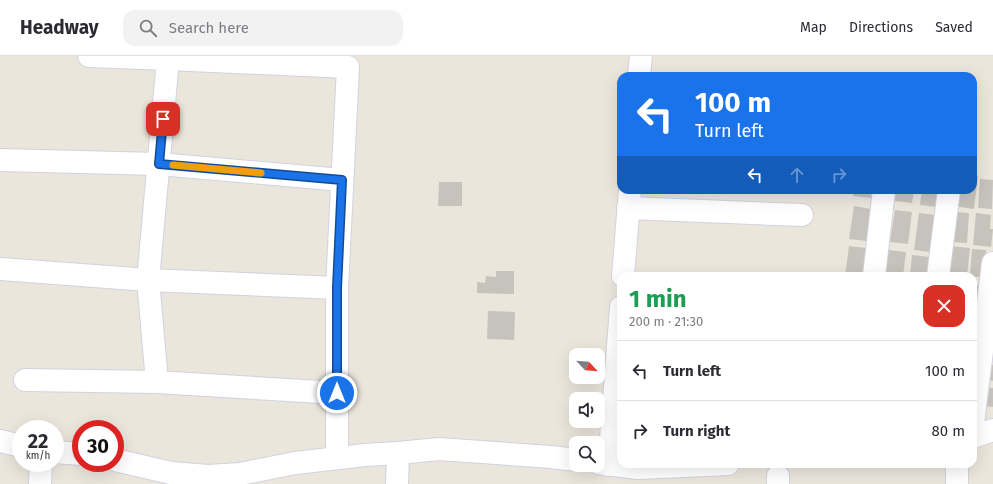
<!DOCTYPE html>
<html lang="en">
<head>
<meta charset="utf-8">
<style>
	:root { --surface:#fff; --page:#f2f2f3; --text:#2b2b33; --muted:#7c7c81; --line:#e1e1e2 }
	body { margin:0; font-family:"Fira Sans",sans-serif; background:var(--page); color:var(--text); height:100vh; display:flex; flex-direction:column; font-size:15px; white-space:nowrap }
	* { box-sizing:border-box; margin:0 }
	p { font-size:13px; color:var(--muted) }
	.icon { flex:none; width:22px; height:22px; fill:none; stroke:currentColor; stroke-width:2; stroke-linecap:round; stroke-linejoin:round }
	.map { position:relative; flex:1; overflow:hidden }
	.sheet { position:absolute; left:617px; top:216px; width:360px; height:196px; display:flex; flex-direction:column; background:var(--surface); border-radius:12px; box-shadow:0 4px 16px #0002 }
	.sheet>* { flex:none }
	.banner { position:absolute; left:617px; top:16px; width:360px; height:122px; border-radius:12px; box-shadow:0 4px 16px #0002; background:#1a73e8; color:#fff; overflow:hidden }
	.needle { width:26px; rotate:116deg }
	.fabs { position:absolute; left:569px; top:292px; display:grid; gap:8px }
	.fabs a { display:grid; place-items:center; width:36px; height:36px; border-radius:8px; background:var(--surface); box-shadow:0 4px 16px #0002; font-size:20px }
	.speed { position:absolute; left:12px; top:364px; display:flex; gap:8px; font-size:20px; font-weight:700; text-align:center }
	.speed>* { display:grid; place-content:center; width:52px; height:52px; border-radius:50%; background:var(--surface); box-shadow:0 4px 16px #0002; line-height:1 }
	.speed small { font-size:10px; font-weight:400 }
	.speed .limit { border:6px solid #d22; background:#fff; color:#111 }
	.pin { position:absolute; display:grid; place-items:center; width:34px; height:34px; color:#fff; margin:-17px; border-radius:8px; box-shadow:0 2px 6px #0006 }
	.me { position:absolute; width:44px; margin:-22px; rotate:0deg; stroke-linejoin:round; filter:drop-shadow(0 0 3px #0008) }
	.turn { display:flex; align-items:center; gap:14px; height:84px; padding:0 12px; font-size:18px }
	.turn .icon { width:52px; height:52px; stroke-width:2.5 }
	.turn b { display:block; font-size:28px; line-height:34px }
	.lanes { display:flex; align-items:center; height:38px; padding:0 12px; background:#0003; justify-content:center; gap:20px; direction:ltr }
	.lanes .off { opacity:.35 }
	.round { display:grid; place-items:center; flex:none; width:42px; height:42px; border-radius:12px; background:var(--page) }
	.summary { display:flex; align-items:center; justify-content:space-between; height:68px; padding:0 12px }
	h1 { font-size:24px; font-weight:700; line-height:30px; color:#1e9e55 }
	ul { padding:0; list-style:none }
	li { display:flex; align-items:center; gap:12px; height:60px; padding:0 12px; border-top:1px solid var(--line) }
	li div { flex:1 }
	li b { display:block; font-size:15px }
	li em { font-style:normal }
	header { display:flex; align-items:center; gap:24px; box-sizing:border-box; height:56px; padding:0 20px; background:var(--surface); border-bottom:1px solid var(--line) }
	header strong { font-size:19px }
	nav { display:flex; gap:22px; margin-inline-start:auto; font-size:14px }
	.search { width:280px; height:36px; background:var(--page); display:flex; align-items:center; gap:10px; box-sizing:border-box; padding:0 14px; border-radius:12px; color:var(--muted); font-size:15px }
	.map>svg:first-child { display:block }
	.building { fill:#c6c3bc }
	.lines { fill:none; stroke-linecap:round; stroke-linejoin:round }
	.minor-casing { stroke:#d2d2e1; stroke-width:24 }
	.minor { stroke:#fff; stroke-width:22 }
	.route-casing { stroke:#114b97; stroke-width:10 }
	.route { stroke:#1a73e8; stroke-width:7 }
	.slow { stroke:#f59e0b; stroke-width:7 }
</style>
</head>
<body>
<header>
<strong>Headway</strong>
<div class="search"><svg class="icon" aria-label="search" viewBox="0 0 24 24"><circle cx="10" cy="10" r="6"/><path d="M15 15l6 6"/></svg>Search here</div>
<nav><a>Map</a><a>Directions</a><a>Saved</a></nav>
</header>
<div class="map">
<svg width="993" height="428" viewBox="0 0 993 428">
	<rect width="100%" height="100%" fill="#ebe6dc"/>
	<path class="building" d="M973,119L978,120L974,153L953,150L954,134H973Z
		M980,123L993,124L992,153L978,152Z
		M439,126H462V150H438Z
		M854,134H872L871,142L853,140Z
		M896,134H914L912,147L895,145Z
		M922,134H940L938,151L920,149Z
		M854,150L871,153L867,185L849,183Z
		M895,154L912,156L908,188L890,186Z
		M952,156L969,157L967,187L950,186Z
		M919,157L936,159L937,197L914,194Z
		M976,157L991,159L990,173H993L991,191L973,189Z
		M849,190L866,192L863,220H845Z
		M950,190L970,192L967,220L947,219Z
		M972,193L986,194L985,207L986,222L970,220Z
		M888,194L906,196L903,220H885Z
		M912,199L930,201L928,220H910Z
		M496,215H514V238L477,237V226L485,227L486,220L496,221Z
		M973,229L981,230L977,252L973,251Z
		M488,255L515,256L514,284L487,283Z
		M973,261L980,263L973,280Z
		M984,307L993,309V325L982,323Z
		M982,330L993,332V351L979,349Z"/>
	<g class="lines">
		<defs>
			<path id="minor" d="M89,0L168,3V0
				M639,20L641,0
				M0,104L159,108L342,124
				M628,152L802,159
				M1,213L148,224L157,326L337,337
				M623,220L630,134
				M874,220L884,134
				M938,220L949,134
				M337,232L348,11L168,3L148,224L337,232V402
				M25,324L157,326
				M973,367L993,207
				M973,381L993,374
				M0,385L21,390
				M55,396L81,398
				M115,404L171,417L208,420L240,418L295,407L365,399L398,397L439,393L551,401L576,404
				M598,407L638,412L728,408
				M609,409L621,251
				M40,428L41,407
				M397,428L398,397
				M778,428V420
				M957,428V408"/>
		</defs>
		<use href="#minor" class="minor-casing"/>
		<use href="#minor" class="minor"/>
	</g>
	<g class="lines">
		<defs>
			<path id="route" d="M163,63L159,108L342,124L337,232V337"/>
		</defs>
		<use href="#route" class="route-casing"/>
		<use href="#route" class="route"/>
		<path class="slow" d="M173,109L261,117"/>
	</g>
</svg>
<div class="fabs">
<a><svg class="needle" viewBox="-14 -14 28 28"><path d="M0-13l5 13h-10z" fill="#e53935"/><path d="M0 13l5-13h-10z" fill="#7c7c81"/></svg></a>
<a><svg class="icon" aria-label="sound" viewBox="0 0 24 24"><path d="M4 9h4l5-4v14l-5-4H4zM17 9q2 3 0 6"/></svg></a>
<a><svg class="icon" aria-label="search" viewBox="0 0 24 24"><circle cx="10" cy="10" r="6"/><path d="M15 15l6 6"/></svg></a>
</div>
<div class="speed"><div>22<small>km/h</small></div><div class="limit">30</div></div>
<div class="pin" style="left:163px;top:63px;background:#d93025"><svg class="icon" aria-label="arrive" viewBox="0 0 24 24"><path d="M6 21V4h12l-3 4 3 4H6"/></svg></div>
<svg class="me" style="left:337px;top:337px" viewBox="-20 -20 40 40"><circle r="17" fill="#1a73e8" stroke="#fff" stroke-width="3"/><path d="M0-11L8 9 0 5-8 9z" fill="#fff"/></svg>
<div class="banner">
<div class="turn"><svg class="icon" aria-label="left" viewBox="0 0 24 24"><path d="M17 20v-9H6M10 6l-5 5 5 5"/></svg><div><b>100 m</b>Turn left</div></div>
<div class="lanes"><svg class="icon" aria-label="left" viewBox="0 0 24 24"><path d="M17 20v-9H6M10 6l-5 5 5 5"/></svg><svg class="icon off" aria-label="ahead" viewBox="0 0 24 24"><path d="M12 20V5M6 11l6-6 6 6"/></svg><svg class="icon off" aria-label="right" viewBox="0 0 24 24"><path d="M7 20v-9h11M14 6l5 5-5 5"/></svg></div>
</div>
<section class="sheet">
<div class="summary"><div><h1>1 min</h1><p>200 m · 21:30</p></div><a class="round" style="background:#d93025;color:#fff"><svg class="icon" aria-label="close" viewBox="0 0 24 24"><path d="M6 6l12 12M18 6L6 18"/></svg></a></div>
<ul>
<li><svg class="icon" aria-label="left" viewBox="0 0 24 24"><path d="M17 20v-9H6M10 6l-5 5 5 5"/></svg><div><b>Turn left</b></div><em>100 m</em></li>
<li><svg class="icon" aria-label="right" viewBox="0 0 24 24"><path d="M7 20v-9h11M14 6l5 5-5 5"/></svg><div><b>Turn right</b></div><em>80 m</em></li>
</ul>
</section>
</div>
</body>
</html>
